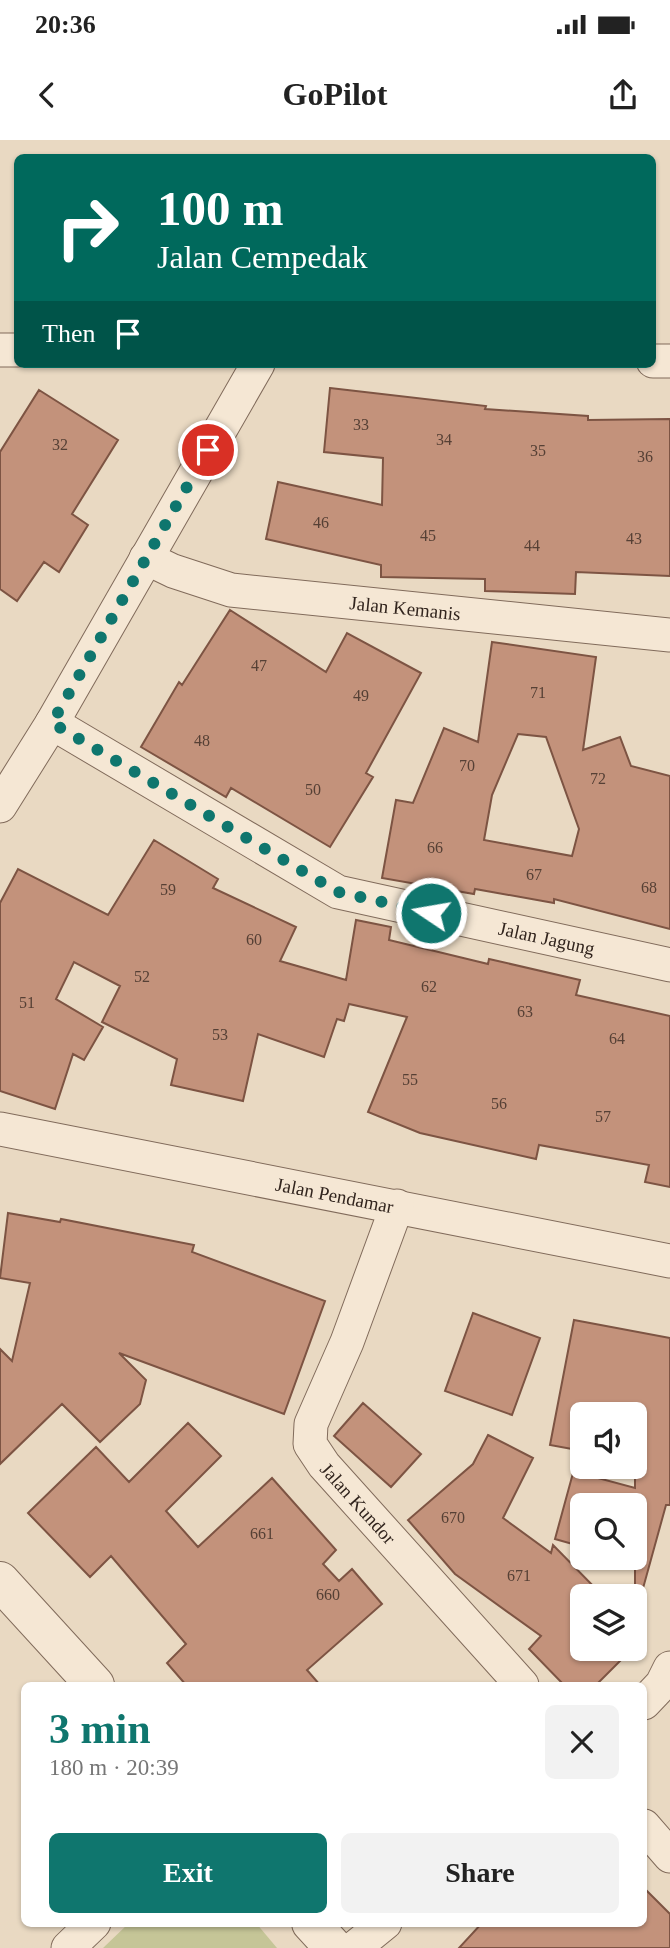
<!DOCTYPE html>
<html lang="en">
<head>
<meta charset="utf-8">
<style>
	:root { --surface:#fff; --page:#f2f2f2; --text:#222; --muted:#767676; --accent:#0f766e }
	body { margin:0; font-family:Georgia,serif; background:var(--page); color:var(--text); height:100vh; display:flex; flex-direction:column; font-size:26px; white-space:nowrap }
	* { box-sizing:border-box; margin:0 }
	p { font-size:23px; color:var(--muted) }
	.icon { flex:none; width:38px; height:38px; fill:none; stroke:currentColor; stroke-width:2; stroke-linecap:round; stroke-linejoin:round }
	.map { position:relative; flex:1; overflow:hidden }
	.side { position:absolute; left:21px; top:1542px; width:626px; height:245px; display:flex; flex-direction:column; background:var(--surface); border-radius:10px; box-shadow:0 2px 5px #0004 }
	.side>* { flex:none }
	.guide { position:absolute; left:14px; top:14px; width:642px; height:214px; border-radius:10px; box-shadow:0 2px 5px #0004; background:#00695c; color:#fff; overflow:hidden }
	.tools { position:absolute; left:570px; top:1262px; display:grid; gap:14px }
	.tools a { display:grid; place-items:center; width:77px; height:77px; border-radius:10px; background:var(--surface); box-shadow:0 2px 5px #0004; font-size:35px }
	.pin { position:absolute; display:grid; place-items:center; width:60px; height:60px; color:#fff; margin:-30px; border:4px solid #fff; border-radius:50%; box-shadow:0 2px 7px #0007 }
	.me { position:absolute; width:77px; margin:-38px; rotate:282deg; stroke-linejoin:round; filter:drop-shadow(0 0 5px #0008) }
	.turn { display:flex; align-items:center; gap:24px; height:147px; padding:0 28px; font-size:32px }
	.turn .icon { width:91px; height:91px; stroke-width:2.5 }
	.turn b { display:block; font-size:49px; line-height:60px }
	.then { display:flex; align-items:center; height:66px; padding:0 28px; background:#0003; gap:14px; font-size:26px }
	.round { display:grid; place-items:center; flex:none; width:74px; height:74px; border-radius:10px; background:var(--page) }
	.overview { display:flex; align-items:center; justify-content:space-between; height:119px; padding:0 28px }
	h1 { font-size:42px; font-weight:700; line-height:52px; color:var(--accent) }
	.action { display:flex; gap:14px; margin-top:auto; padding:14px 28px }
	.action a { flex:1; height:80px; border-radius:10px; background:var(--accent); color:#fff; font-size:28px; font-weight:700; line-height:80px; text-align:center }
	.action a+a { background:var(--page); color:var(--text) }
	.status { display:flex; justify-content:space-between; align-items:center; height:49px; padding:0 35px; background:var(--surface); direction:ltr }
	.status svg { height:19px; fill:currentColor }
	header { display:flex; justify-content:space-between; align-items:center; height:91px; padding:0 28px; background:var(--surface); font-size:32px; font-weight:700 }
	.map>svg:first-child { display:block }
	.green { fill:#c5c597 }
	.building { fill:#c3927b; stroke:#7d5443; stroke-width:2; fill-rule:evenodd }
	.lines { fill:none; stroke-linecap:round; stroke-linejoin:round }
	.minor-casing { stroke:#816b5b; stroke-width:35 }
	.tertiary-casing { stroke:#816b5b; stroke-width:40 }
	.minor { stroke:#f5e7d4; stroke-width:33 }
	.tertiary { stroke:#f5e7d4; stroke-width:38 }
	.route { stroke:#0f766e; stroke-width:12; stroke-dasharray:0 21.6 }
	.labels { text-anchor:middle; stroke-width:5; stroke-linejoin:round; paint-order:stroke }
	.number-label { font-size:16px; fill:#564035 }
	.street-label { font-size:19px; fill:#32251e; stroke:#f1e4d1 }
</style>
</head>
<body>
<div class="status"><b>20:36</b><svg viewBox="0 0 49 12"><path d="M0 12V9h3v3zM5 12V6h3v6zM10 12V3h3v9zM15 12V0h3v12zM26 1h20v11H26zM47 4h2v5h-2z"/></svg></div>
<header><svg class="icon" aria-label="back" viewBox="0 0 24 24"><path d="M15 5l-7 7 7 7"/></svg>GoPilot<svg class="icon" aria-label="share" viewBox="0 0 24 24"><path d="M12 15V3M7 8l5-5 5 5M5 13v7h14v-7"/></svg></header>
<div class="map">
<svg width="670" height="1808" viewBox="0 0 670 1808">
	<rect width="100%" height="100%" fill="#e9d9c2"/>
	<path class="green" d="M129,1783H256L277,1808H103Z"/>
	<path class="building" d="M330,248L486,266L485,269L588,276V280L670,279V436L576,432L575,454L485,451V439L381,437V425L266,399L278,342L382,365L383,318L324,312Z
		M39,250L118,300L72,374L88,385L59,432L44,422L17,461L0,449V312Z
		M230,470L326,532L347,493L421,533L366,633L373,637L330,707L231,648L226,657L141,607L179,542L182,545Z
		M492,502L596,517L583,610L620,597L631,626L670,636V789L554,759V763L475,749L474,754L382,738L396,660L413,663L444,588L478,602ZM518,594L546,597L579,689L572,716L484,700L492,655Z
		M154,700L218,739L213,748L296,787L280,821L346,840L356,780L391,787L389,800L488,824L489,819L580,840L576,855L670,876V1047L645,1042L649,1025L539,1005L536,1019L420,993L368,972L407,877L349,864L344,881L337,879L324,917L258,894L243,961L171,945L177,919L102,882L120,846L74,822L56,859L103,887L84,920L73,914L55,969L0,951V763L18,729L108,775Z
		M8,1073L60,1082L61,1079L194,1105L192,1112L325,1161L284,1274L119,1213L146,1240L140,1264L100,1302L62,1264L0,1324V1209L12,1221L30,1143L0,1138Z
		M473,1173L540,1198L512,1275L445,1251Z
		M574,1180L670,1198V1365H666L642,1452L635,1451V1365H583V1407L555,1399L576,1322L583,1323V1334L635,1348V1274H583V1311L550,1305Z
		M363,1263L421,1314L391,1347L334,1296Z
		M188,1283L221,1316L166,1371L198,1407L272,1338L336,1410L323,1424L339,1441L352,1429L382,1464L307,1530L320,1545H186L167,1523L186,1504L111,1416L90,1437L28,1373L96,1307L129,1342Z
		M488,1295L533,1318L503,1378L551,1413L553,1405L603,1456H583V1508H633L596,1545H564L529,1509L541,1496L455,1434L408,1380L473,1324Z
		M644,1748L670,1774V1808H459L482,1783H644Z"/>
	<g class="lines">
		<defs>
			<g id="minor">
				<path d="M0,210H18"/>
				<path d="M653,221H670"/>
				<path id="s1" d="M146,418L173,431L231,450L670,495"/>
				<path id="s2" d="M52,583L338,752L670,825"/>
				<path d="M0,666L52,583L258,224"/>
				<path id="s3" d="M0,989L670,1121"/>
				<path id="s4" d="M397,1066L347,1202L311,1284L310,1304L324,1325L522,1545"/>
				<path d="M644,1563L662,1544L670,1528"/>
				<path d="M644,1686L670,1716"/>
				<path d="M68,1808L94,1783"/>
				<path d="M354,1808L385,1783"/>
			</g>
			<path id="tertiary" d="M0,1441L95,1545
				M311,1783L334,1808"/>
		</defs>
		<use href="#minor" class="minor-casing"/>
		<use href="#tertiary" class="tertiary-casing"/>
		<use href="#minor" class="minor"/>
		<use href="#tertiary" class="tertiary"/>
	</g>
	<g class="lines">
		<path class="route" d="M208,310L52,583L338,752L431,773"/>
	</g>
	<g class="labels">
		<g class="number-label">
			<text x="361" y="290">33</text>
			<text x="444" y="305">34</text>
			<text x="60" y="310">32</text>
			<text x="538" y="316">35</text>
			<text x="645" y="322">36</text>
			<text x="321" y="388">46</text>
			<text x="428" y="401">45</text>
			<text x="634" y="404">43</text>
			<text x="532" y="411">44</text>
			<text x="259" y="531">47</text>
			<text x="538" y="558">71</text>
			<text x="361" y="561">49</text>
			<text x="202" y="606">48</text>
			<text x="467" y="631">70</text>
			<text x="598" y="644">72</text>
			<text x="313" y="655">50</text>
			<text x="435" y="713">66</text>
			<text x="534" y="740">67</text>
			<text x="649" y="753">68</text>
			<text x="168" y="755">59</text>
			<text x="254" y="805">60</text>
			<text x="142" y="842">52</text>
			<text x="429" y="852">62</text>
			<text x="27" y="868">51</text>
			<text x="525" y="877">63</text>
			<text x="220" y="900">53</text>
			<text x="617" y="904">64</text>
			<text x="410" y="945">55</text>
			<text x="499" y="969">56</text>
			<text x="603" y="982">57</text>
			<text x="453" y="1383">670</text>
			<text x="262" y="1399">661</text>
			<text x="519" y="1441">671</text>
			<text x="328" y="1460">660</text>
		</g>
		<g class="street-label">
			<text dy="7" stroke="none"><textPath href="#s1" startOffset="266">Jalan Kemanis</textPath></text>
			<text dy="7" stroke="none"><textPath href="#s2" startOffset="546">Jalan Jagung</textPath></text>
			<text dy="7" stroke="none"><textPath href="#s3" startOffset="341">Jalan Pendamar</textPath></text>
			<text dy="7" stroke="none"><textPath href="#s4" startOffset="331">Jalan Kundor</textPath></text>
		</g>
	</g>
</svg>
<div class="tools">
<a><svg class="icon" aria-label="sound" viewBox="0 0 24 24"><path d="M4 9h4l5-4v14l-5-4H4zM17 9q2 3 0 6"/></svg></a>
<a><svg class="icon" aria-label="search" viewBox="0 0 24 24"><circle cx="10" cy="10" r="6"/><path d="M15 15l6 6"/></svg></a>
<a><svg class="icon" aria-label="layers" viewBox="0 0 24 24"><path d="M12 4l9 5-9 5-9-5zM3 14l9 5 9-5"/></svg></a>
</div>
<div class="pin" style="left:208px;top:310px;background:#d93025"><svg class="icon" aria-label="arrive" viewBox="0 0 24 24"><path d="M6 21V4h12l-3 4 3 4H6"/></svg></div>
<svg class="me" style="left:431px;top:773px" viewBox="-20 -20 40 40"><circle r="17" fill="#0f766e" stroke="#fff" stroke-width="3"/><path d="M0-11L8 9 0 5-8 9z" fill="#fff"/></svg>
<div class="guide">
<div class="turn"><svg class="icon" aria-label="right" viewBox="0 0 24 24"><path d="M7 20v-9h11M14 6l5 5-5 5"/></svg><div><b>100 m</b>Jalan Cempedak</div></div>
<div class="then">Then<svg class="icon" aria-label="arrive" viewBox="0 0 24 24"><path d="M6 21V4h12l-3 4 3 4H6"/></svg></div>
</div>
<section class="side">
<div class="overview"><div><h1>3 min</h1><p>180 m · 20:39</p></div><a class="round"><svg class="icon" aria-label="close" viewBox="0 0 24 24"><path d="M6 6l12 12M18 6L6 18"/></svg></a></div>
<div class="action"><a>Exit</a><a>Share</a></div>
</section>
</div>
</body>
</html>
